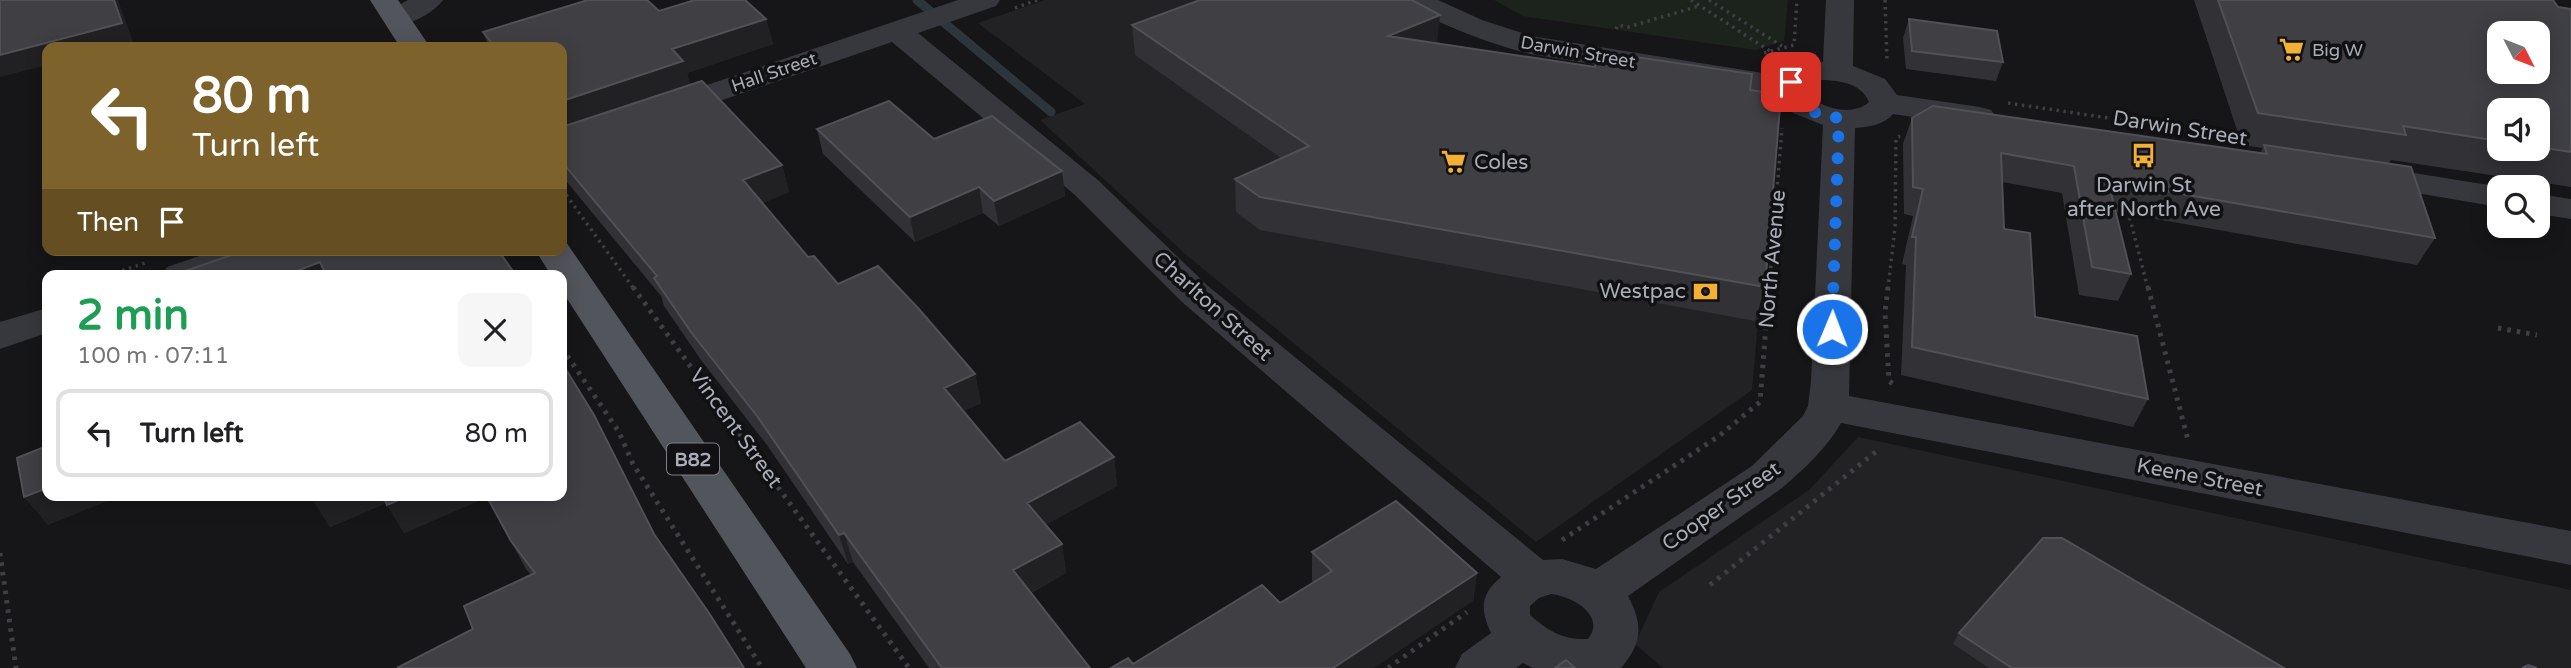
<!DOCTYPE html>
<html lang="en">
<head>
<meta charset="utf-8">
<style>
	:root { --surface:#fff; --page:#f6f6f6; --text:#202124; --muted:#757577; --line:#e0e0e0 }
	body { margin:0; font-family:"Varela Round",sans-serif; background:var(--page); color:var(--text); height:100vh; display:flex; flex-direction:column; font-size:26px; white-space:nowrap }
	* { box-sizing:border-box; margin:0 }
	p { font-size:23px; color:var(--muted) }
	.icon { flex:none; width:38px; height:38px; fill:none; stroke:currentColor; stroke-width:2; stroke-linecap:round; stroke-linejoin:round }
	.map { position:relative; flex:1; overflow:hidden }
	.drawer { position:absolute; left:42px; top:270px; width:525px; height:231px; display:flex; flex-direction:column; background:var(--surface); border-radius:14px; box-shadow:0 4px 18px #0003 }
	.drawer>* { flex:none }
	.top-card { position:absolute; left:42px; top:42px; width:525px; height:214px; border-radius:14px; box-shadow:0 4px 18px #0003; background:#7e622b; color:#fff; overflow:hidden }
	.needle { width:46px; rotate:132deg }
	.controls { position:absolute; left:2487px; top:21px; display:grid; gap:14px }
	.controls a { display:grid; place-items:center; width:63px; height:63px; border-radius:14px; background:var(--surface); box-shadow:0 4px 18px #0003; font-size:35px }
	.pin { position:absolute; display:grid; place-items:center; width:60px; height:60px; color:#fff; margin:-30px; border-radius:14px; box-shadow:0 4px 10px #0006 }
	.me { position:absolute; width:77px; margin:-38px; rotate:1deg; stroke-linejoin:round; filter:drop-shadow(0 0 5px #0008) }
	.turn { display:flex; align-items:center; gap:24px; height:147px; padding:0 35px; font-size:32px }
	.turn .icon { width:91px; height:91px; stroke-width:2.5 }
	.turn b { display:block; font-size:49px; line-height:60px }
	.then { display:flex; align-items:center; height:66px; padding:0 35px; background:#0003; gap:14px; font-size:26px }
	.round { display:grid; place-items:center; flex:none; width:74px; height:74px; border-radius:14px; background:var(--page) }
	.headline { display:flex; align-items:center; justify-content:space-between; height:119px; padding:0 35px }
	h1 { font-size:42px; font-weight:700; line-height:52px; color:#1e9e55 }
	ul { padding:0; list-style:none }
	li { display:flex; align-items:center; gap:21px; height:88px; margin:0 14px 10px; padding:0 21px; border:4px solid var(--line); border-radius:14px }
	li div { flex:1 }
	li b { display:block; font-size:26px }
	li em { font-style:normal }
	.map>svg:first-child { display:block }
	.built { fill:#222225 }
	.green { fill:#1c231d }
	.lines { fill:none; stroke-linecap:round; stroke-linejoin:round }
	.stream { stroke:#2c353c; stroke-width:9 }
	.path-far1 { stroke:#3d3f44; stroke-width:3.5; stroke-dasharray:2.5 4.5; stroke-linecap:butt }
	.path { stroke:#3d3f44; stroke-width:5; stroke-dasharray:3.5 6; stroke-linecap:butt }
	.minor { fill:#37383d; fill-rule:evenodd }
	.major { fill:#53555c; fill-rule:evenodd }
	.wall { fill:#323236; fill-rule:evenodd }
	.shaded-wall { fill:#212124 }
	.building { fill:#3f3f44; stroke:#4f5156; stroke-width:2; fill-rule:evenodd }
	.route { stroke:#1a73e8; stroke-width:12; stroke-dasharray:0 21.6 }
	.labels { text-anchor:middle; stroke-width:7; stroke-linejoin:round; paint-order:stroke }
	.far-poi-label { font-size:18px; fill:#a8adb8; stroke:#111113; text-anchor:start }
	.far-street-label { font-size:18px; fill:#a8adb8; stroke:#111113 }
	.shield { fill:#111113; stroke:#7b7e86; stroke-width:2 }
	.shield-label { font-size:19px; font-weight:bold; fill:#a8adb8 }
	.street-label { font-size:21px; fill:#a8adb8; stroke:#111113 }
	.poi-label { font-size:21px; fill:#a8adb8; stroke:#111113; text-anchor:start }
</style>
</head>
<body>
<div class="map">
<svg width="2571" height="668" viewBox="0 0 2571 668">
	<rect width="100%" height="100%" fill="#161618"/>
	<path class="built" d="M1045,0H1359L1468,61L1776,117L1752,390L1536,542L1185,254L1040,120L1085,104L978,23Z
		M1858,437L2571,590V668H1663L1635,644L1659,592L1809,490Z"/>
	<path class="green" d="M1494,0H1788L1784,41L1755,50L1523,16Z"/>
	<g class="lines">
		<path class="stream" d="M917,0L1051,112"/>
		<path class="path-far1" d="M1691,0L1770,51
			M1709,0L1782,46
			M1885,0L1887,61
			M1015,8L1037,0
			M1616,29L1618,25L1628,27L1699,6
			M1764,53L1794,45L1797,0
			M2008,103L2242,138
			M562,189L634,289
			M2128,211L2148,289
			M109,275L148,262
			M1769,289L1782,128
			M1888,289L1895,227L1896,138L1900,136"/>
		<path class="path" d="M633,287L909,668
			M1888,287L1885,312L1889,381L1895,385
			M2148,287L2188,440
			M2498,328L2537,335
			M562,348L619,432L633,464L762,668
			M1562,540L1719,436L1760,402L1769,287
			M0,553L16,668
			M1710,585L1878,450
			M1388,668L1467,612"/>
		<path class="minor" d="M408,0H443C432,15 404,29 386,24L382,18L386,12Z
			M958,0H1000L996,6L918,33L1099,181L1208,286L1543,560L1562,559L1596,569L1752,466L1803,416L1808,406L1811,381L1823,125L1793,113L1777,94L1530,54C1487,43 1447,27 1407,6L1403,0H1438L1482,20L1531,36L1781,76L1785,71L1823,62L1826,0H1854L1853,66L1885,79L1897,95L1980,107L1991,110L1996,117L1991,124L1980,127L1893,114C1884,125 1868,127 1855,128L1849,396L2571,531V565L1841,423C1827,448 1804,469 1782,488L1628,596C1643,625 1643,642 1621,668H1533L1523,663L1516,668H1455L1462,654L1491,633C1480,609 1480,595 1501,577L1182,302L1075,195L892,42L562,155V134ZM1817,80C1837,80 1861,82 1869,102C1852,118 1814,108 1804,87ZM1551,594C1571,596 1607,615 1588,639C1563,640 1548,631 1530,615V606L1539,598Z
			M2364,165L2501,187L2499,207L2352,182L2347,175L2352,168Z
			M2538,194L2571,199V219L2538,214Z
			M217,250H271C253,276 190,275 162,275L167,267Z
			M47,308V333L0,349V322Z"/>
		<path class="major" d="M370,0H398L430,47H400Z
			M562,241L566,242L850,654L857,668H806L562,291V275H551L535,250H562Z"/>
	</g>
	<path class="wall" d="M2194,0H2553L2558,7L2571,9V187L2391,160L2388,164L2435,238L2417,265L2116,212L2131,274L2118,301L2079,295L2062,193L2002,182L2004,229L2035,317L2148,399L2133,427L1901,375L1906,265L1902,264L1913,216L1904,214L1903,144L1912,118L2260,153L2263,148L2242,145ZM2499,110H2538V149H2499Z
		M659,11L766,19L773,44L687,73L690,85L782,165L789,192L762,203L808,257L838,284L975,374L981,403L963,411L1005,461L1114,457L1117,486L1045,525L1062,544L1066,573L1031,593L1090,668H929L853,562L848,564L767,445L701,360L664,306L661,296L562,176V47H489L483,32Z
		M1909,19L2003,62L1996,81L1906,69L1903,38Z
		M1132,25L1437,44L1750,90L1765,287L1755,321L1260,230L1236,212L1235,179L1281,158L1135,55Z
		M817,129L934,139L1062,171L1065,196L999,226L983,213L915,242L823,154Z
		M310,495H562L654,534L473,629L531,575L526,569L487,497L404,533L386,503L330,527Z
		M1312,552L1477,573L1473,601L1133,664L1280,603L1313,582L1312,581Z
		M1959,633L2284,668H1989L1953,644Z"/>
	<path class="shaded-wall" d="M114,0H118L133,42L112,47H47V65L0,77V55Z
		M1440,15L1437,45L1388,36Z
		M766,19L773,44L687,73L691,87L562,131V101L672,49Z
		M782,165L789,192L751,208L743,180Z
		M1062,171L1065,196L999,226L994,201Z
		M979,187L983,213L915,242L910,217Z
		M320,262L327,275H286Z
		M975,374L981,403L950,417L944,388Z
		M1114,457L1117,486L1032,532L1027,503Z
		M47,488V495H123L48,525L24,497Z
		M321,495H387L390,501L330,527L312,499Z
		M410,495H486L487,497L404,533L387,505Z
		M844,533L853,562L848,564L839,535Z
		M1062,544L1066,573L1019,599L1013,570Z
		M1477,573L1473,601L1374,668H1333Z"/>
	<path class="building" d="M0,0H114L122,23L0,55Z
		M588,0H647L659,11L695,0H745L766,19L672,49L683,61L562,101V47H495L483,32Z
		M1200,0H1412L1440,15L1388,36L1595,67L1597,59L1634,65L1636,57L1752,74L1750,90L1781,95L1765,287L1260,197L1235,179L1309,146L1132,25Z
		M2218,0H2553L2558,7L2571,9V152L2538,147V110H2499V141L2403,126L2406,135L2258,113ZM2499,33H2538V72H2499Z
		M1909,19L1997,31L2003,62L1912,51Z
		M702,81L782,165L743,180L808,257L814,256L838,284L878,266L918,308L975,374L944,388L1005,461L1080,422L1114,457L1027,503L1062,544L1013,570L1090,668H942L844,533L839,535L757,416L691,332L654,278L657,276L562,162V127Z
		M889,101L934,139L992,116L1062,171L994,201L979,187L910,217L817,129Z
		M1933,106L2267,154L2264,145L2411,167L2435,238L2108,181L2131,274L2092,267L2074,166L2001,153L2004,229L2030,233L2035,317L2137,336L2148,399L1912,347L1916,237H1912L1923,189L1913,187L1912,118Z
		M246,250H498L515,274L513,275H326L320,262L286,275H187L185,271Z
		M562,363L594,415L654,534L709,613L744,668H397L473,629L464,606L535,573L511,541L486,495H562Z
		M47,446V488L24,497L17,458Z
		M310,495H321L312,499Z
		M383,495H410L387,505Z
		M1396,501L1477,573L1333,668H1111L1128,658L1133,664L1262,585L1280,603L1332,571L1312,552Z
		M2043,538H2062L2284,668H2012L1959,633Z
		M1566,660L1575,668H1555Z
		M2528,665L2537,668H2522Z"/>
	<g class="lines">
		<path class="route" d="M1791,82L1790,93C1801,110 1820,115 1839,118L1832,329"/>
	</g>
	<defs>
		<symbol id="supermarket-bare" viewBox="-9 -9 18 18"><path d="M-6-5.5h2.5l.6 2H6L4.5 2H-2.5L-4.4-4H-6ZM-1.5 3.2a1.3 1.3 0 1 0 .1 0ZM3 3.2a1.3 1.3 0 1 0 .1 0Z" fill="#f2b134" stroke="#111113" stroke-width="2.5" paint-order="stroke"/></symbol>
		<symbol id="bus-bare" viewBox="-9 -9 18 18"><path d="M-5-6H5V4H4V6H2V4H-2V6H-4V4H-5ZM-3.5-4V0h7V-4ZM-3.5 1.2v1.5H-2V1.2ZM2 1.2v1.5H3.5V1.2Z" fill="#f2b134" stroke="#111113" stroke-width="2.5" paint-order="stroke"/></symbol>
		<symbol id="bank-bare" viewBox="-9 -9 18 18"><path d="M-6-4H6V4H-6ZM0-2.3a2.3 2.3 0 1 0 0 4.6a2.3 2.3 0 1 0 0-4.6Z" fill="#f2b134" stroke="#111113" stroke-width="2.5" paint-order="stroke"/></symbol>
	</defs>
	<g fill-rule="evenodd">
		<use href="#supermarket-bare" x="2274" y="32" width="35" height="35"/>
		<use href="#bus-bare" x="2126" y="138" width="35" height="35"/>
		<use href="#supermarket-bare" x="1436" y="144" width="35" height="35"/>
		<use href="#bank-bare" x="1688" y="274" width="35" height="35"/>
	</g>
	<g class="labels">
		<g class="far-poi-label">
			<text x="2312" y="56">Big W</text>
		</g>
		<g class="far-street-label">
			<text transform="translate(1578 52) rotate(10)" y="6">Darwin Street</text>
			<text transform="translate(774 72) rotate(-19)" y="6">Hall Street</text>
		</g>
		<rect class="shield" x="667" y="443.5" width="52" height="31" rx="5"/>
		<g class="shield-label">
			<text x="693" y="466">B82</text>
		</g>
		<g class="street-label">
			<text transform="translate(2180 128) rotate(9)" y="7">Darwin Street</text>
			<text transform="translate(1772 259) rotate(-85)" y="7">North Avenue</text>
			<text transform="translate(1213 306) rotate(42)" y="7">Charlton Street</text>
			<text transform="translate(736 428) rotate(54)" y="7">Vincent Street</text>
			<text transform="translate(2200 477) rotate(11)" y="7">Keene Street</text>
			<text transform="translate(1721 506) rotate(-35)" y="7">Cooper Street</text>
		</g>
		<g class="poi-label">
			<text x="1474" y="169">Coles</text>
			<text x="2144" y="192" text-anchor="middle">Darwin St<tspan x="2144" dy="24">after North Ave</tspan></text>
			<text x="1686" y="298" text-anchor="end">Westpac</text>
		</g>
	</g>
</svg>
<div class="controls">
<a><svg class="needle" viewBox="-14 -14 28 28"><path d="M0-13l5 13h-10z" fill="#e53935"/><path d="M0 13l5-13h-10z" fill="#757577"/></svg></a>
<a><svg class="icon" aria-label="sound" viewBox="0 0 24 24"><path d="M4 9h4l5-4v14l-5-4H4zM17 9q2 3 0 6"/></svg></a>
<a><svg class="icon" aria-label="search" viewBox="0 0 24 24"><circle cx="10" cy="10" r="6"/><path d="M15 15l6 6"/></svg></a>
</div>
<div class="pin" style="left:1791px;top:82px;background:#d93025"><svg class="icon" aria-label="arrive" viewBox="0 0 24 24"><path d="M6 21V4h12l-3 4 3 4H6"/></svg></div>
<svg class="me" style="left:1832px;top:329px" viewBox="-20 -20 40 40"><circle r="17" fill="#1a73e8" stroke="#fff" stroke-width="3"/><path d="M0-11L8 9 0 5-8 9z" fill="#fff"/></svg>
<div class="top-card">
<div class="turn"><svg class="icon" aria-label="left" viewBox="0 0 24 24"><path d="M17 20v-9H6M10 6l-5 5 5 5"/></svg><div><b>80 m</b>Turn left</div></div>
<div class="then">Then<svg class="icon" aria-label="arrive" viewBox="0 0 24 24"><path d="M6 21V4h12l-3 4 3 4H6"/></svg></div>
</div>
<section class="drawer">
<div class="headline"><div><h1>2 min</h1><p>100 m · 07:11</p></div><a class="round"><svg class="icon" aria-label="close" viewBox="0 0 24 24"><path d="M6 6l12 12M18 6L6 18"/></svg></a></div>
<ul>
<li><svg class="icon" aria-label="left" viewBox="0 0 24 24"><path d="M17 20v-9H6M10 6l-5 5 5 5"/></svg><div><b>Turn left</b></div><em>80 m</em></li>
</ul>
</section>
</div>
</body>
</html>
